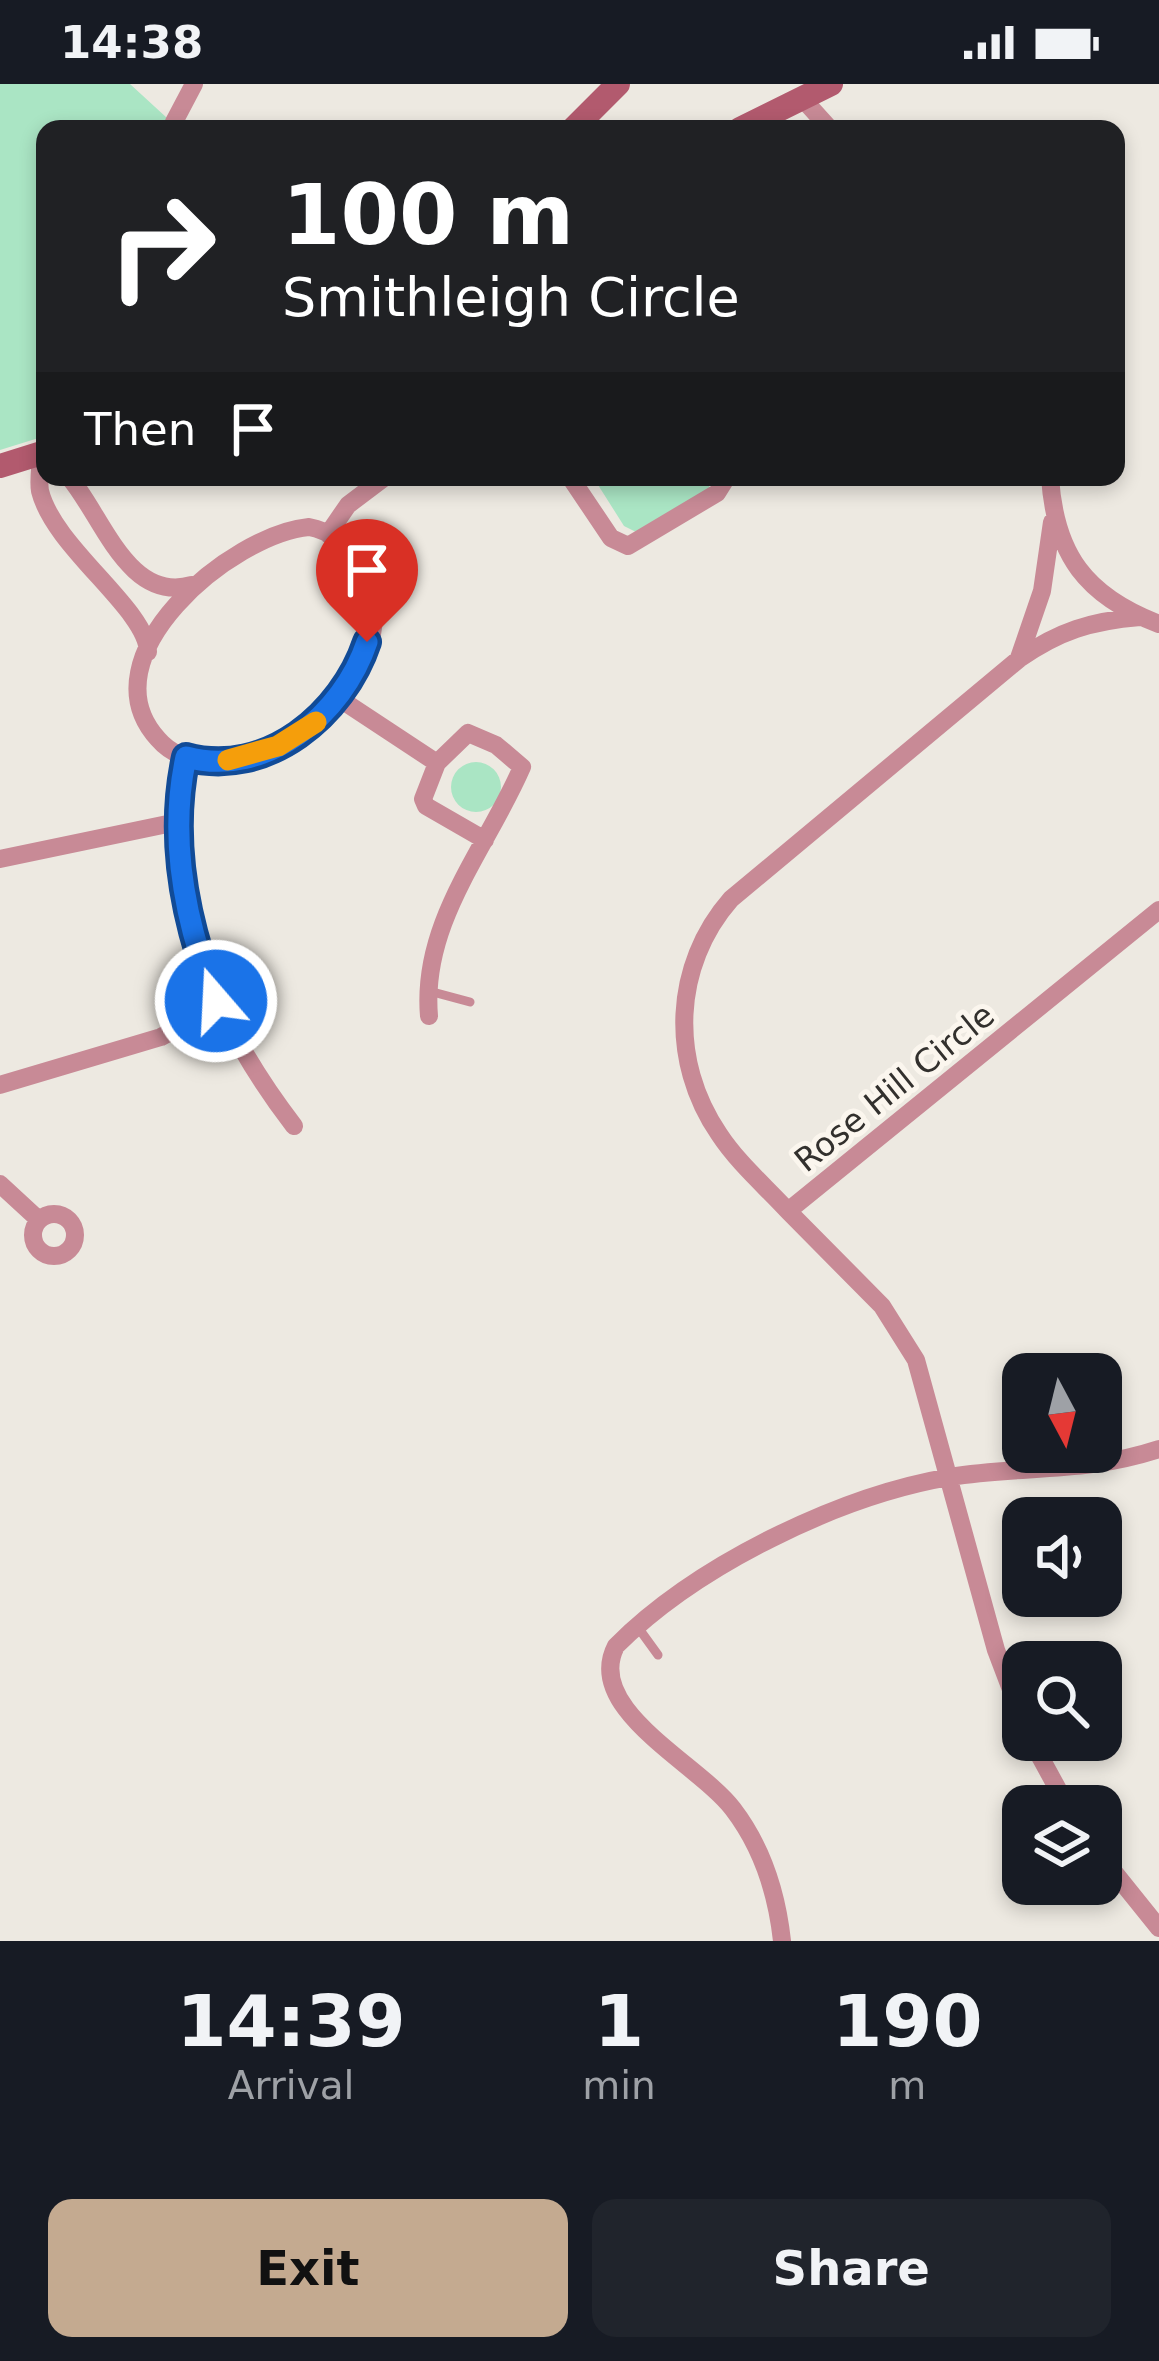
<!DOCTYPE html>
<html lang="en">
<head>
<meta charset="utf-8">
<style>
	:root { --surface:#171b24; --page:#20242c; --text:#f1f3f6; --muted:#9ea1a6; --accent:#c4aa90 }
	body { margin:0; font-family:"DejaVu Sans",sans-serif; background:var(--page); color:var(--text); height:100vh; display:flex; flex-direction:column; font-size:45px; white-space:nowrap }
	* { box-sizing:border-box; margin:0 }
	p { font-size:39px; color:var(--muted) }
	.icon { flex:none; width:66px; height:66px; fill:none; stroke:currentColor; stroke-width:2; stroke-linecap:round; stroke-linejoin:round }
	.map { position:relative; height:1857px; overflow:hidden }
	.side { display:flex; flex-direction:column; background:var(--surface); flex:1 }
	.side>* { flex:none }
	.banner { position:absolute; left:36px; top:36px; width:1089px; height:366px; border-radius:24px; box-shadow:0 6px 18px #0003; background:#202124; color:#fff; overflow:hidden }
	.needle { width:78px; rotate:173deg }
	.fabs { position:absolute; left:1002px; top:1269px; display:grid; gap:24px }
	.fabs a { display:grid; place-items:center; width:120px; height:120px; border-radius:24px; background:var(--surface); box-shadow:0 6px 18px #0003; font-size:60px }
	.pin { position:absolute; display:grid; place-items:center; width:102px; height:102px; color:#fff; margin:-123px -51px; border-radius:50% 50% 50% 0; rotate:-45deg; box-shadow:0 0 12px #0007 }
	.pin .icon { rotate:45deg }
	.me { position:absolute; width:132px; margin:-66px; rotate:341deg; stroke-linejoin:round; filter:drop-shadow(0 0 9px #0008) }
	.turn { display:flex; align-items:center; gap:42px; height:252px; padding:0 48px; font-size:54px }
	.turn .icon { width:156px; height:156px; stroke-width:2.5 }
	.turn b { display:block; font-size:84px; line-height:102px }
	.then { display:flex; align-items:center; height:114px; padding:0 48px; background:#0003; gap:24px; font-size:45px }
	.eta { display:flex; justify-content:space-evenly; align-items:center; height:204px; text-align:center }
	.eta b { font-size:72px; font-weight:700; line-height:84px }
	.primary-button { display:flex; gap:24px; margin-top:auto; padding:24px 48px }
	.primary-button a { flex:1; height:138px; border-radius:24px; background:var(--accent); color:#111; font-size:48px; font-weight:700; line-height:138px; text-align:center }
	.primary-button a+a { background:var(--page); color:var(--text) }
	.status { display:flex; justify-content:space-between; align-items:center; height:84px; padding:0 60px; background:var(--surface); direction:ltr }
	.status svg { height:33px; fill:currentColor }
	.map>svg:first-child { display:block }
	.green { fill:#aae5c4 }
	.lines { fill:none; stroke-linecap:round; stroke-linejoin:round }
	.lane { stroke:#c88a96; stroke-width:9 }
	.street { stroke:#c88a96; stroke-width:18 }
	.secondary { stroke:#b25a6e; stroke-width:24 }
	.route-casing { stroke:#114b97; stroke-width:30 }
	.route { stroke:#1a73e8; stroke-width:21 }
	.slow { stroke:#f59e0b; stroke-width:21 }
	.labels { text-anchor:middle; stroke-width:10; stroke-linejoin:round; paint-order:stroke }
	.street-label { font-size:33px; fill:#32302d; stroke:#fbf6ee }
</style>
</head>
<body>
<div class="status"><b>14:38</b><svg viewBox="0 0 49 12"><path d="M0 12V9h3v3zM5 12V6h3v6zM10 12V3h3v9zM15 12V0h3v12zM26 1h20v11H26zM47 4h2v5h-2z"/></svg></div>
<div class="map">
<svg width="1159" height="1857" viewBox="0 0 1159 1857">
	<rect width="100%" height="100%" fill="#ede9e1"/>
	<path class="green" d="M0,0H130L179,45H45V352L0,366Z
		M593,393H714L708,405L636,448L624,442Z
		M451 703a25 25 0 1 1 50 0a25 25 0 1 1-50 0Z"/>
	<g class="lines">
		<path class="lane" d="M429,907L470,918
			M637,1542L658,1571"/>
		<path class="street" d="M802,14L830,45
			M174,38L194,0
			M41,370C41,381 38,396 40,407C54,464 147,525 148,568
			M69,393C102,431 128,520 192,501
			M570,393L611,454L628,462L717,409L727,393
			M1050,393C1055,471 1086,512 1159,540
			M309,443C331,447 347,461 359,480C416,574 297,678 207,677C188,676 170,669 158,655C83,573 232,450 309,443Z
			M328,450L348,421L385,393
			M1140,533C1091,537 1059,547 1019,575L731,815C673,881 669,977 719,1050C738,1079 765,1102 788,1127L1159,826
			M1019,574L1042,507L1052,438
			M340,615L437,679
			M186,673C156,806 214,938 294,1042
			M0,775L177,738
			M429,932C421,838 486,766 522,683L496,661L468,649L437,679L423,715L426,722L485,756
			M0,1001L161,953L218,922
			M0,1100L39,1136
			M788,1127L882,1222L916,1276L996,1566L1023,1637
			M33 1151a21 21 0 1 1 42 0a21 21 0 1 1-42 0Z
			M1031,1656L1067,1722
			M1101,1772L1159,1844
			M782,1857C777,1811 762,1763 733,1725C699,1680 583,1625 616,1562C696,1482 838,1412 950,1393C1024,1381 1083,1390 1159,1365"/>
		<path class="secondary" d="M573,45L618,0
			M740,45L831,0
			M0,382L45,368"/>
	</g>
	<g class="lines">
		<defs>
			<path id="route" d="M216,917C185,839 168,756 186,673C267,695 343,630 367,558"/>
		</defs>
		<use href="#route" class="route-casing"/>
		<use href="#route" class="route"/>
		<path class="slow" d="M228,676L278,662L316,638"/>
	</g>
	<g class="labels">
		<g class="street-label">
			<text transform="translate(894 1003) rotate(-39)" y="12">Rose Hill Circle</text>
		</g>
	</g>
</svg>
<div class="fabs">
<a><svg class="needle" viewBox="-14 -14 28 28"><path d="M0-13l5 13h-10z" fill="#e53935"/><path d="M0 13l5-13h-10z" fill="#9ea1a6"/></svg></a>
<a><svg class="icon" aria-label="sound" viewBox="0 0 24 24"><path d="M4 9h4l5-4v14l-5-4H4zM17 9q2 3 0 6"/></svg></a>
<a><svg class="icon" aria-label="search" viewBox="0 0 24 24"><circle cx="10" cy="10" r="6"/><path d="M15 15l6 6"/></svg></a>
<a><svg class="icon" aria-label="layers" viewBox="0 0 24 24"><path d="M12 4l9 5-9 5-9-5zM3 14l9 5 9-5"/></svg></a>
</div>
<div class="pin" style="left:367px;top:558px;background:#d93025"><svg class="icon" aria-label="arrive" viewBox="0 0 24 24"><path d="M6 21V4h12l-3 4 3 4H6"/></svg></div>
<svg class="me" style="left:216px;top:917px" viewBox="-20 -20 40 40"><circle r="17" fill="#1a73e8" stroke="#fff" stroke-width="3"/><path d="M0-11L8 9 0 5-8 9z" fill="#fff"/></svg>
<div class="banner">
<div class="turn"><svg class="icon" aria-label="right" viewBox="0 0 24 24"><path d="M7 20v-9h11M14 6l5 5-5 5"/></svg><div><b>100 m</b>Smithleigh Circle</div></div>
<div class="then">Then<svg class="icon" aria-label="arrive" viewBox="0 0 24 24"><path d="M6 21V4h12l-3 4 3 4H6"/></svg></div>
</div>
</div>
<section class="side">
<div class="eta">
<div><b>14:39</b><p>Arrival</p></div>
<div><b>1</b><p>min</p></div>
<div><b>190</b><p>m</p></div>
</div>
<div class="primary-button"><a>Exit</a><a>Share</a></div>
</section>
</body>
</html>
